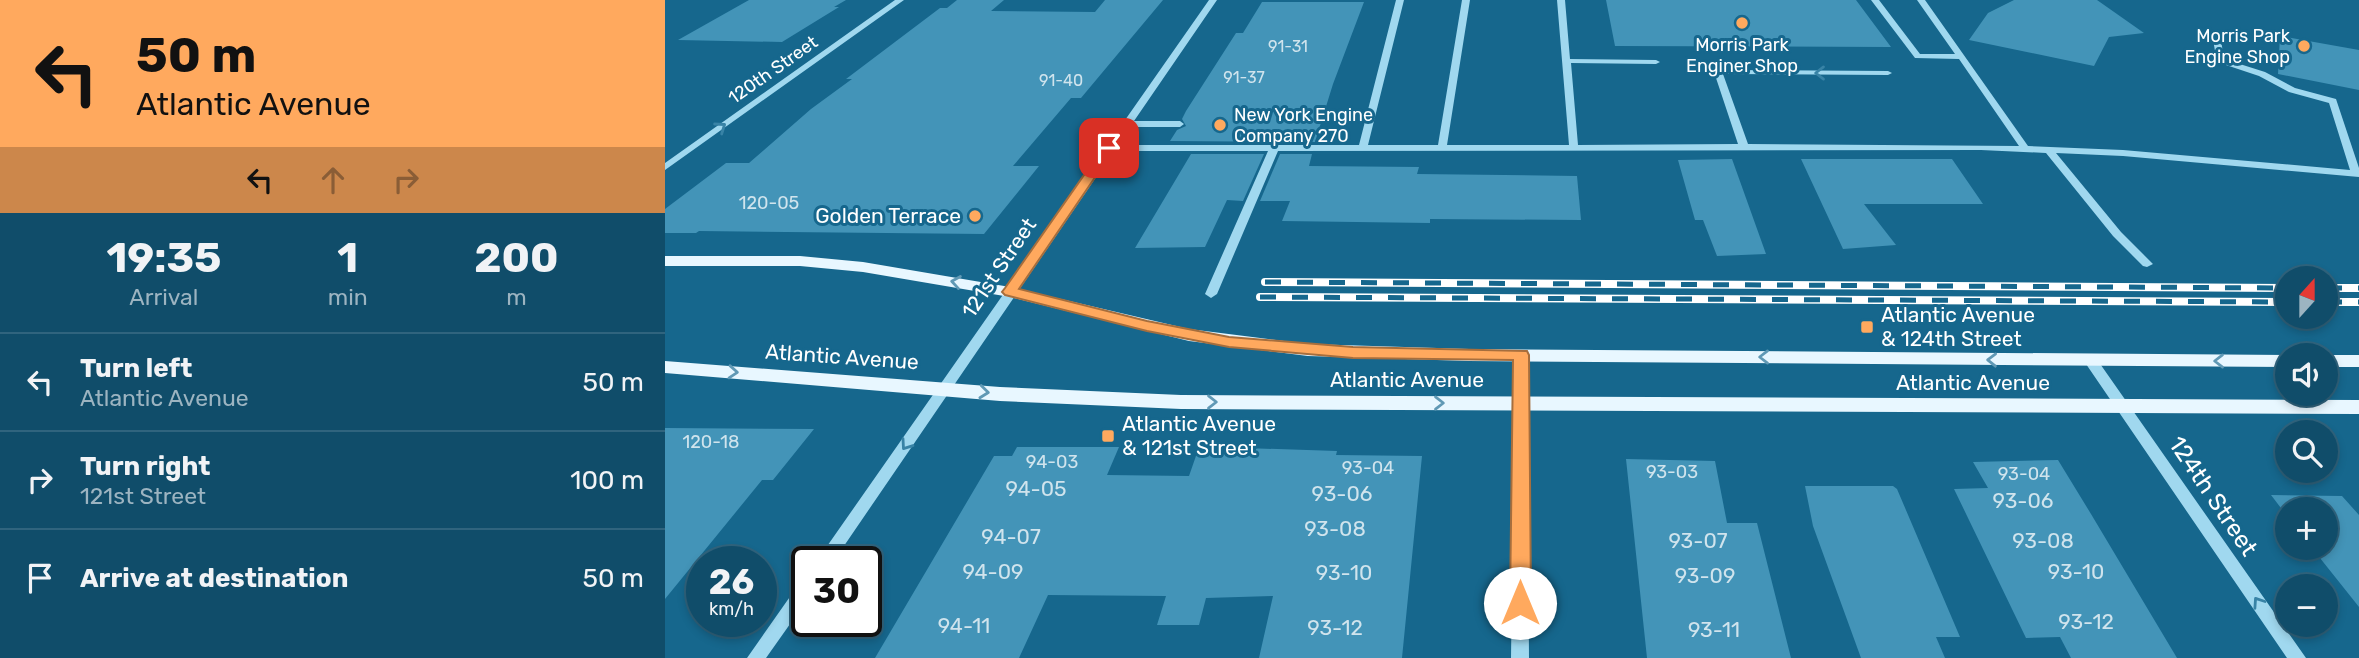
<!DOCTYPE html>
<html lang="en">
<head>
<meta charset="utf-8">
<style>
	:root { --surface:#104d6a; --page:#195470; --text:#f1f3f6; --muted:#9cb4c1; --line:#30647e }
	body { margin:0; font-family:Rubik,sans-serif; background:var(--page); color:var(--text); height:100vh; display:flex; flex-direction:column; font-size:26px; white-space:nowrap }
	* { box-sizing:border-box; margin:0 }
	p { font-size:23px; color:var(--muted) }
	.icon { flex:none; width:38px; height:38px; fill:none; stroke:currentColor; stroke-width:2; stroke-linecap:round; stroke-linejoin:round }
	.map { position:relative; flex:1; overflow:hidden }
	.side { display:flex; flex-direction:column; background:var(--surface); width:665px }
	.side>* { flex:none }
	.top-card { background:#ffa95e; color:#111; overflow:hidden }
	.needle { width:46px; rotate:21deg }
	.tools { position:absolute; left:1610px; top:266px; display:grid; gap:14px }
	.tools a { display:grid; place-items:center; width:63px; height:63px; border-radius:50%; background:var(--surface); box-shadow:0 4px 10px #0003,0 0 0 2px var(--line); font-size:35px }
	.speed { position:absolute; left:21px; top:546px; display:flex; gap:14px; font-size:35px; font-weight:700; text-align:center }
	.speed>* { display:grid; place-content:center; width:91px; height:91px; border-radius:50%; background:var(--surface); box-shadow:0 4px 10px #0003,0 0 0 2px var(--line); line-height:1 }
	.speed small { font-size:18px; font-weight:400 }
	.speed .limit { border:4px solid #111; border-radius:10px; background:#fff; color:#111 }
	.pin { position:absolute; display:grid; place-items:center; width:60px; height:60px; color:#fff; margin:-30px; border-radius:14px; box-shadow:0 4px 10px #0006 }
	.me { position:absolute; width:77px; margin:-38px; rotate:0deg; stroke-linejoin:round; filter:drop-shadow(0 0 5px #0008) }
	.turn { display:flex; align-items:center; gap:24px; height:147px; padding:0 21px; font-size:32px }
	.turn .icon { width:91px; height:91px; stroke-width:2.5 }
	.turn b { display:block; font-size:49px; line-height:60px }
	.lanes { display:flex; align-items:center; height:66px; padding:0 21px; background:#0003; justify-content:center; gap:35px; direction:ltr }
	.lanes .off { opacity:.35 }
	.eta { display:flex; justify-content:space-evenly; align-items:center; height:119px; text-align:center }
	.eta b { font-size:42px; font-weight:700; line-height:49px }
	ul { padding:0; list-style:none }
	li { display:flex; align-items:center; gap:21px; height:98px; padding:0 21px; border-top:2px solid var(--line) }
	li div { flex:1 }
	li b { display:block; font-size:26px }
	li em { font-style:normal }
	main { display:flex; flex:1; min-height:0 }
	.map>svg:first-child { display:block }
	.building { fill:#4394b8 }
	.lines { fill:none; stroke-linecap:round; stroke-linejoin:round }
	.minor { fill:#a0d8ef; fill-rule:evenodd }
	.major { fill:#e8f7ff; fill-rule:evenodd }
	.rail-casing { stroke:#fff; stroke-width:8 }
	.rail { stroke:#16678d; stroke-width:5; stroke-dasharray:16; stroke-linecap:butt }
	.oneway { stroke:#3883a6 }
	.oneway2 { stroke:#6099b5 }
	.route { fill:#ffa95e; stroke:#a66e3d; stroke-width:2 }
	.poi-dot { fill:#ffa95e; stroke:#16678d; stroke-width:2.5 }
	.labels { text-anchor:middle; stroke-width:6; stroke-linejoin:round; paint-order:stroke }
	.far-number-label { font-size:16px; fill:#d0e4ed }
	.far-poi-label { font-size:18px; fill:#fff; stroke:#16678d; text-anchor:end }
	.far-street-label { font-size:18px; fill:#fff; stroke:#16678d }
	.number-label { font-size:18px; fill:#d0e4ed }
	.poi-label { font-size:21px; fill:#fff; stroke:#16678d; text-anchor:start }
	.street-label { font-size:21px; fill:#fff; stroke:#16678d }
	.near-number-label { font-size:21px; fill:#d0e4ed }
	.near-street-label { font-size:24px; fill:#fff; stroke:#16678d }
</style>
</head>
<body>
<main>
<section class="side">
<div class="top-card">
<div class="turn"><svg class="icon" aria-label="left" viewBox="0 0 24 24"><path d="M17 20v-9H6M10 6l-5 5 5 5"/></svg><div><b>50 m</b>Atlantic Avenue</div></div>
<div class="lanes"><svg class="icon" aria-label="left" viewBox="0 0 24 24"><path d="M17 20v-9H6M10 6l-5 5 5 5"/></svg><svg class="icon off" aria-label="ahead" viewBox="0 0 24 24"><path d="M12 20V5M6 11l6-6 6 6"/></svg><svg class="icon off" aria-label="right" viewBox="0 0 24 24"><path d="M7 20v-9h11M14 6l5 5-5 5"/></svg></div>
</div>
<div class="eta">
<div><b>19:35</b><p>Arrival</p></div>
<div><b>1</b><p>min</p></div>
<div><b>200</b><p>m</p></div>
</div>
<ul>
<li><svg class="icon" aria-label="left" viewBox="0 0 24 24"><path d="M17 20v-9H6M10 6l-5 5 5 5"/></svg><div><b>Turn left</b><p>Atlantic Avenue</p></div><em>50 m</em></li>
<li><svg class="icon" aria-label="right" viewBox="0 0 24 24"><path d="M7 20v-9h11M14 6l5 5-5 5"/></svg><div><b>Turn right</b><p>121st Street</p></div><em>100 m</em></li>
<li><svg class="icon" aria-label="arrive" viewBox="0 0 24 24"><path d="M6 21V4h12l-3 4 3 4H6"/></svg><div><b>Arrive at destination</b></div><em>50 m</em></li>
</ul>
</section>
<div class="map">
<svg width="1694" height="658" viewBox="0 0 1694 658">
	<rect width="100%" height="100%" fill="#16678d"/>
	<path class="building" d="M84,0H181L169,7H174L117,42L13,40Z
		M292,0H339L326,11L430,12L440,0H498L416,98H406L348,166H374L319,234L34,231L31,233H0V209L61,163H84L146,109L187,79H181L275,8H282Z
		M941,0H1191L1226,47L950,46Z
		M1349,0H1432L1479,33L1444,37L1429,66L1304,40L1323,13Z
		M597,2H699L668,84L650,142L505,141L512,130L521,126L517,119L521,111L571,33H578Z
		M1615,36L1694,50V90L1613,74Z
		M526,154H599L578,201L562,200L540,247L470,248Z
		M615,154H647L644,166L754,167L752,174L912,176L916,220L765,219V223L617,221L625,201H595Z
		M1067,159L1101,254L1052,256L1038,220H1030L1013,160Z
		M1136,159H1287L1318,204H1199L1231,245L1178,249Z
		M0,428L149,429L108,480H97L0,599Z
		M352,447H454L442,475L524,476L532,453L578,454L580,448L672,451L671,455L757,456L737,658H594L608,596L541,598L534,625H492L501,596L383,595L354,658H210L329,456H347Z
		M961,459L1050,461L1062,523H1092L1126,658H982Z
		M1393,460L1426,514L1512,658H1406L1395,637L1361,638L1289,489L1323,488L1308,462Z
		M1140,486H1228L1232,489L1295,637H1271L1280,658H1196L1148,526Z
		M1606,495L1677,496L1694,515V607L1647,548H1661V509H1622V516Z"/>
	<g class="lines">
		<path class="minor" d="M230,0H239L0,170V163Z
			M544,0H552L469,121H515L519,124L515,127H465L452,145H694L731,0H739L703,145H773L797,0H805L782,145H904L892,0H900L905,59L991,60L995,62L991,64L906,63L913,145L1073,144L1049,72L1053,70L1223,71L1227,73L1223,75L1058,74L1083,144L1354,146L1294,59L1250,58L1206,0H1214L1255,54H1290L1252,0H1260L1363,146L1458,150L1685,170L1664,103L1624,92L1594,76L1552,62L1547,34L1551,32L1555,34L1559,59L1600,72L1630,88L1671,99L1694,168V177L1458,156L1391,153L1456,232L1488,264L1482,267L1478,266L1448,236L1381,153L1316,150L613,151L552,294L546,298L540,294L603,151H449L168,562H151Z
			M856,351L862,355L864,658H846L850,355Z
			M1426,357L1431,358L1641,658H1622L1421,364L1420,361Z
			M142,579V600L101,658H82L136,581Z"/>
		<path class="major" d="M0,256H135L198,262L345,287L524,329L643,344L804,349L1623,355L1622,367L804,361L643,356L524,341L345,297L198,272L135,266H0Z
			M1660,355H1694V367H1661Z
			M0,361L335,387L516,395L1694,400V414L516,409L335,401L0,373Z"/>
		<defs>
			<path id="rail" d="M600,282L1622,288
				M1661,288H1694
				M595,297L1622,302
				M1661,302H1694"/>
		</defs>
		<use href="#rail" class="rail-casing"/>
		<use href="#rail" class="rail"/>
	</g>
	<defs><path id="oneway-chevron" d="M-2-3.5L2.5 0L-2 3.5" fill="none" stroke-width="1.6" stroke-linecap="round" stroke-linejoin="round" transform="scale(1.75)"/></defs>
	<g class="oneway">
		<use href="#oneway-chevron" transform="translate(1155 73) rotate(-180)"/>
		<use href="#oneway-chevron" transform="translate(56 127) rotate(-35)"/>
		<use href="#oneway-chevron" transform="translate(241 445) rotate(125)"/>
		<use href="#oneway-chevron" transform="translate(1593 602) rotate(-124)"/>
	</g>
	<g class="oneway2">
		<use href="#oneway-chevron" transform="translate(291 282) rotate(-171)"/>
		<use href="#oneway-chevron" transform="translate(1099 357) rotate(-180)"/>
		<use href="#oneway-chevron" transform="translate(1327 360) rotate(-179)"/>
		<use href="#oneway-chevron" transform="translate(1554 361) rotate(-180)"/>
		<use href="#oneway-chevron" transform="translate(68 372) rotate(4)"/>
		<use href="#oneway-chevron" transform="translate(319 392) rotate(6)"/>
		<use href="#oneway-chevron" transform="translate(547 402)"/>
		<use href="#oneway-chevron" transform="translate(774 403)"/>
	</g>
	<path class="route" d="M444,144L450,148L354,289L482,321L564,337L688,347L862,351L864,355L866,603L863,610L855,613L848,610L845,603L848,360L688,358L564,347L482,331L340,295L337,292L340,288L440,145Z"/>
	<g class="poi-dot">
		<circle cx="1077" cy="23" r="7"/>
		<circle cx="1639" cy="46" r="7"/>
		<circle cx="555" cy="125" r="7"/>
		<circle cx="310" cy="216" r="7"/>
		<rect x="1195" y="320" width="14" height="14" rx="3.5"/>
		<rect x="436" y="429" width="14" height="14" rx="3.5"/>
	</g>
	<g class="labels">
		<g class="far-number-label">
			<text x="623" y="52">91-31</text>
			<text x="579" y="83">91-37</text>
			<text x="396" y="86">91-40</text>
		</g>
		<g class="far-poi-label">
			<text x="1625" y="42">Morris Park<tspan x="1625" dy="21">Engine Shop</tspan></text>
			<text x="1077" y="51" text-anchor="middle">Morris Park<tspan x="1077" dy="21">Enginer Shop</tspan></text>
			<text x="569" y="121" text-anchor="start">New York Engine<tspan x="569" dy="21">Company 270</tspan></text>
		</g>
		<g class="far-street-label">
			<text transform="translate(108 70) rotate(-35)" y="6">120th Street</text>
		</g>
		<g class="number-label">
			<text x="104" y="209">120-05</text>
			<text x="46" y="448">120-18</text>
			<text x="387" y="468">94-03</text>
			<text x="703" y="474">93-04</text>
			<text x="1007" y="478">93-03</text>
			<text x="1359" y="480">93-04</text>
		</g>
		<g class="poi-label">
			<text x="296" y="223" text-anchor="end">Golden Terrace</text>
			<text x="1216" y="322">Atlantic Avenue<tspan x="1216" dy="24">&amp; 124th Street</tspan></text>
			<text x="457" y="431">Atlantic Avenue<tspan x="457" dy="24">&amp; 121st Street</tspan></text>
		</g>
		<g class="street-label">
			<text transform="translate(334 268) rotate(-56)" y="7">121st Street</text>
			<text transform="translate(177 357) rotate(4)" y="7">Atlantic Avenue</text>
			<text x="742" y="387">Atlantic Avenue</text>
			<text x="1308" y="390">Atlantic Avenue</text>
		</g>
		<g class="near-number-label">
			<text x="371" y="496">94-05</text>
			<text x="677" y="501">93-06</text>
			<text x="1358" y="508">93-06</text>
			<text x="670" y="536">93-08</text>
			<text x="346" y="544">94-07</text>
			<text x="1033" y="548">93-07</text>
			<text x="1378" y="548">93-08</text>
			<text x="328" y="579">94-09</text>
			<text x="1411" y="579">93-10</text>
			<text x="679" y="580">93-10</text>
			<text x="1040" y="583">93-09</text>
			<text x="1421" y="629">93-12</text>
			<text x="299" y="633">94-11</text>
			<text x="670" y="635">93-12</text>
			<text x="1049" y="637">93-11</text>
		</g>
		<g class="near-street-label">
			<text transform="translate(1548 496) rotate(56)" y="8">124th Street</text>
		</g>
	</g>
</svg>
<div class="tools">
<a><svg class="needle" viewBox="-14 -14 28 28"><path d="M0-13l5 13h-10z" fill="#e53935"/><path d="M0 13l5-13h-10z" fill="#9cb4c1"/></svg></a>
<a><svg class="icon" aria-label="sound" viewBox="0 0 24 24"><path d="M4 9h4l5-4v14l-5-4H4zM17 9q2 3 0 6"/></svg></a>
<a><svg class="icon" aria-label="search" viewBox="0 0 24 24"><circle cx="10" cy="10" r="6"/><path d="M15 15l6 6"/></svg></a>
<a>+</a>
<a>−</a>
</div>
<div class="speed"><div>26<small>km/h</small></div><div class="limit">30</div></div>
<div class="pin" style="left:444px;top:148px;background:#d93025"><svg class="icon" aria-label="arrive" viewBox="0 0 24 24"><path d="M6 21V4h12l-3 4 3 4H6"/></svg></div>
<svg class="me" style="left:855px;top:603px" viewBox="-20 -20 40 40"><circle r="19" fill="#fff"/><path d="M0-13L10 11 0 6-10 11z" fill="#ffa95e"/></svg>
</div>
</main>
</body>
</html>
